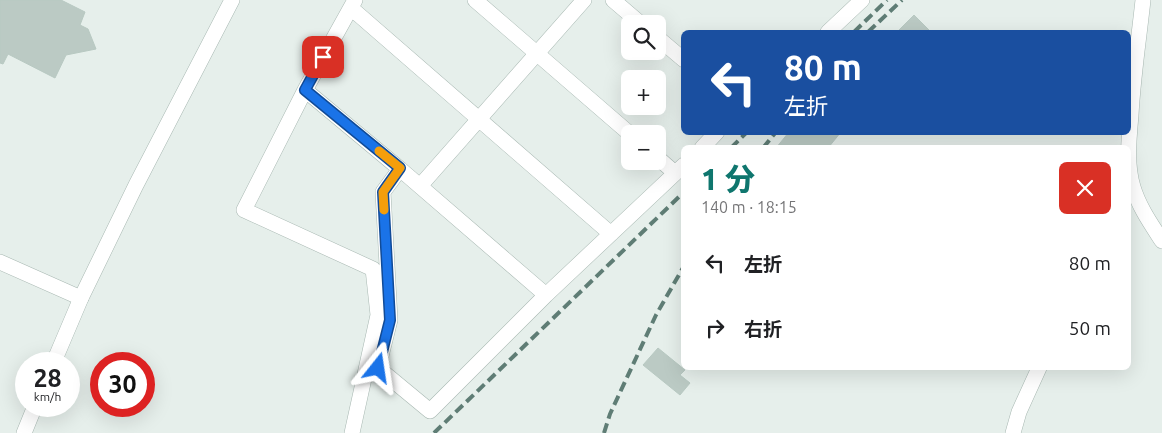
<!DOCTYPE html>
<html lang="ja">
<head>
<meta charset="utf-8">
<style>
	:root { --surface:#fff; --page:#f2f2f2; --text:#202124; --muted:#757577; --accent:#0f766e }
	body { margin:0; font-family:Ubuntu,"Noto Sans JP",sans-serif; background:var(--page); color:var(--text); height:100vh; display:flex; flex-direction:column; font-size:19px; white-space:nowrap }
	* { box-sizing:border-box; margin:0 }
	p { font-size:16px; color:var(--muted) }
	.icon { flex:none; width:28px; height:28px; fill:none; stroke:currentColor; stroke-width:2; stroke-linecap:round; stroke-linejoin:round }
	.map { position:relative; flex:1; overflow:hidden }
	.drawer { position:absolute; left:681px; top:145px; width:450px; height:225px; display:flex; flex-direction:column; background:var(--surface); border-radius:8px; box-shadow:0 5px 20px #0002 }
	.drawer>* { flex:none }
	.hud { position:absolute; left:681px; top:30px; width:450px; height:105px; border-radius:8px; box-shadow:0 5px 20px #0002; background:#1a4fa0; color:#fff; overflow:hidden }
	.buttons { position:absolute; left:621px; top:15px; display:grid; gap:10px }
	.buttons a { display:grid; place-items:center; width:45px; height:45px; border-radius:8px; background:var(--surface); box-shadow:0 5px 20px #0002; font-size:25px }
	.speed { position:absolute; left:15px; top:352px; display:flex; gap:10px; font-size:25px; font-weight:700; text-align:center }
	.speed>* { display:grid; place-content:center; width:65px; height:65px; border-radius:50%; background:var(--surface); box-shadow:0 5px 20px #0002; line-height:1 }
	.speed small { font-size:12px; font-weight:400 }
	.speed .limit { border:8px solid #d22; background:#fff; color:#111 }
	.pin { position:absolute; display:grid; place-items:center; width:42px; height:42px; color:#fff; margin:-21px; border-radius:10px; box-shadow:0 2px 8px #0006 }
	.me { position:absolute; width:55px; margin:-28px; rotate:15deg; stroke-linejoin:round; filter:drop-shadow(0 0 4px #0008) }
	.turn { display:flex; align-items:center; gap:18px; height:105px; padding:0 20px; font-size:22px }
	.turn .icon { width:65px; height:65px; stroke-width:2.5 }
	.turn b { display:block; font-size:35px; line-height:42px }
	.round { display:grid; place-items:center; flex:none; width:52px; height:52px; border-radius:8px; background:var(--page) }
	.overview { display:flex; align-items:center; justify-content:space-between; height:85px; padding:0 20px }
	h1 { font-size:30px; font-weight:800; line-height:38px; color:var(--accent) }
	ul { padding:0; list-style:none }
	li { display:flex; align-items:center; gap:15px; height:65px; padding:0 20px }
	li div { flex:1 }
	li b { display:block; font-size:19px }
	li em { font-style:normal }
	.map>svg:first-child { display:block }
	.building { fill:#bbcac4; stroke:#b8c9c2 }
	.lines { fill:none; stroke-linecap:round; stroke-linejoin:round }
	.minor-casing { stroke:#a8b8b2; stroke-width:16 }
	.tertiary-casing { stroke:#a8b8b2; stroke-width:16 }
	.minor { stroke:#fff; stroke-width:15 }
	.tertiary { stroke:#fff; stroke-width:15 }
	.rail { stroke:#5f7d75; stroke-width:4; stroke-dasharray:10 5; stroke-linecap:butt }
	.route-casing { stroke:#114b97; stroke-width:12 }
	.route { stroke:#1a73e8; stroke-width:9 }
	.slow { stroke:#f59e0b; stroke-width:9 }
</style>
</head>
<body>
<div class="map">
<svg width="1162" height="433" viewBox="0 0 1162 433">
	<rect width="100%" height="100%" fill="#e6efeb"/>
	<path class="building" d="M0,0H61L85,12L80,25L88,29L96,49L66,55L55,78L8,54L3,64L0,63Z
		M914,15L931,32H897Z
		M789,132H841L828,148H776Z
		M658,348L685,370L680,375L690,383L680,395L643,365Z"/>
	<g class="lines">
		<defs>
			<path id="minor" d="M355,0L305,90L400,169L383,192L390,320L378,368L430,411L546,295L684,165
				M475,0L630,134
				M613,0L641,24
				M351,8L611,234
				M828,32L862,0
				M658,38L684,60
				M305,90L244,210L373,269L378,315L352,433
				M702,148L717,132
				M658,158L675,173
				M400,169L546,295
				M420,186L584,0
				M0,262L81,298
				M1013,433L1019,412L1039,368"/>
			<path id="tertiary" d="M1143,0C1139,38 1133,76 1131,115C1129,138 1126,164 1133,187C1139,207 1151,224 1162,241
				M53,364L81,298L136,185L232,0
				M24,433L35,406"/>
		</defs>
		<use href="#minor" class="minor-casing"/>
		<use href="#tertiary" class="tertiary-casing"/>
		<use href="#minor" class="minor"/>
		<use href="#tertiary" class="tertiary"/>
		<path class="rail" d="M854,32L887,0
			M868,32L902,0
			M731,148L747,132
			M763,148L776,132
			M434,433L684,192
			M604,433L610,414L656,315L684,266"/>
	</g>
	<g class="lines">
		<defs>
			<path id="route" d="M323,57L305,90L400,168L383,192L390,320L378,368"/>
		</defs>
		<use href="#route" class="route-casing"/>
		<use href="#route" class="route"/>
		<path class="slow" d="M379,151L400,168L383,192L384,210"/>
	</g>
</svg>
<div class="buttons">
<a><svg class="icon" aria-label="search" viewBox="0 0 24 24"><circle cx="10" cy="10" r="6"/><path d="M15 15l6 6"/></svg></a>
<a>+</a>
<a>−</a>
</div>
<div class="speed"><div>28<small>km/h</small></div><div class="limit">30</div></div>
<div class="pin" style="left:323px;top:57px;background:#d93025"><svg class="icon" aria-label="arrive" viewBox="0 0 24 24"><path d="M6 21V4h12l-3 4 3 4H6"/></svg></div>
<svg class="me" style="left:378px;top:368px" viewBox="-20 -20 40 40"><path d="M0-17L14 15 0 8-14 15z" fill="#1a73e8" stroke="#fff" stroke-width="4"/></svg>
<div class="hud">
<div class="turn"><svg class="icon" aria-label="left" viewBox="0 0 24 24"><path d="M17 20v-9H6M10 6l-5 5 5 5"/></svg><div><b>80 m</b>左折</div></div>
</div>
<section class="drawer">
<div class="overview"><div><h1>1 分</h1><p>140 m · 18:15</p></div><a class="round" style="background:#d93025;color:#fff"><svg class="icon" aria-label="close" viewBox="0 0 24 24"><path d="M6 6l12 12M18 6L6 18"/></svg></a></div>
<ul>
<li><svg class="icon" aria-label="left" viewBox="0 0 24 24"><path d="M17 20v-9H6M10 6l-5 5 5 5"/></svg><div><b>左折</b></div><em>80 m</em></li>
<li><svg class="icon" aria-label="right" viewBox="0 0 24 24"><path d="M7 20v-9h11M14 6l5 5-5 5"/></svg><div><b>右折</b></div><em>50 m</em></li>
</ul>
</section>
</div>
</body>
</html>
